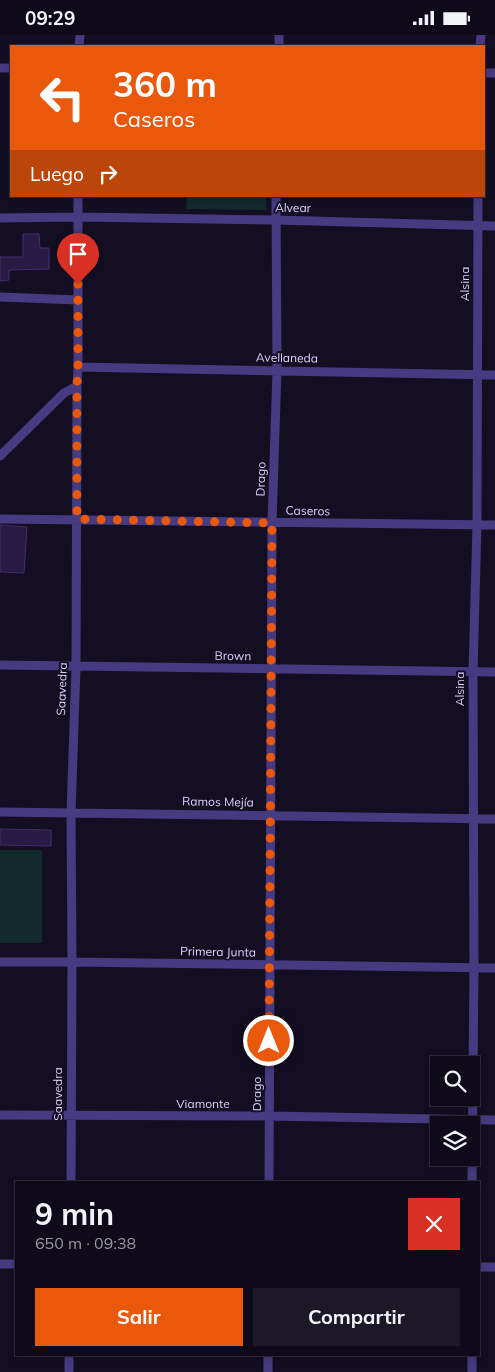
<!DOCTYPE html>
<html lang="es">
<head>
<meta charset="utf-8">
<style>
	:root { --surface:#0f0a1a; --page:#1d1827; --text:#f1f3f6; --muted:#9b9aa2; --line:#2f2b39; --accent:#ea580c }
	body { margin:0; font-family:Mulish,sans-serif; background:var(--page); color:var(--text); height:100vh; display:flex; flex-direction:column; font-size:19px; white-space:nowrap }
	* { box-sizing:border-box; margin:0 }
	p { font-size:16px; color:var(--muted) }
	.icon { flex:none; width:28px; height:28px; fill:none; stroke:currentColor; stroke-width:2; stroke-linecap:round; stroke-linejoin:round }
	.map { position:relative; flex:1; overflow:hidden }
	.panel { position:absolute; left:15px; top:1146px; width:465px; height:175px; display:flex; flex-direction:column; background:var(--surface); border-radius:0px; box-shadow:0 2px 8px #0003,0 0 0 1px var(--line) }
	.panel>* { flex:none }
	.guide { position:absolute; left:10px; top:10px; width:475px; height:152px; border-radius:0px; box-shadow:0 2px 8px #0003,0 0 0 1px var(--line); background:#ea580c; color:#fff; overflow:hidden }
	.tools { position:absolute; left:430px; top:1021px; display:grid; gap:10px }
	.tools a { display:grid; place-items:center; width:50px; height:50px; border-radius:0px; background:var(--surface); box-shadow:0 2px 8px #0003,0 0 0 1px var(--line); font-size:25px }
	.pin { position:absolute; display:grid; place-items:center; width:42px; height:42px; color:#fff; margin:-51px -21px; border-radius:50% 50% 50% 0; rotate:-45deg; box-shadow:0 0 5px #0007 }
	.pin .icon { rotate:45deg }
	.me { position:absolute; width:55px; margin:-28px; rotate:0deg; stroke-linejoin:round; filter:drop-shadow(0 0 4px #0008) }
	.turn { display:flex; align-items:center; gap:18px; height:105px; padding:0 20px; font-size:22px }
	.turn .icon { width:65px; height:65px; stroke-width:2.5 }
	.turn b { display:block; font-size:35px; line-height:42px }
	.then { display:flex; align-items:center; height:48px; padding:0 20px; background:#0003; gap:10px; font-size:19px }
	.round { display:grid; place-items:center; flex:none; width:52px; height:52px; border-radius:0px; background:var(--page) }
	.overview { display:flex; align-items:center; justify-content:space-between; height:85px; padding:0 20px }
	h1 { font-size:30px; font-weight:700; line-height:38px }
	.primary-button { display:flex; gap:10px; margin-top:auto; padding:10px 20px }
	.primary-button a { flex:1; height:58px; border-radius:0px; background:var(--accent); color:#fff; font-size:20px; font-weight:700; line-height:58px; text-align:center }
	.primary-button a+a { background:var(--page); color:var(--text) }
	.status { display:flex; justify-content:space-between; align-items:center; height:35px; padding:0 25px; background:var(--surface); direction:ltr }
	.status svg { height:14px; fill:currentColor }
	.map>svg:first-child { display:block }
	.green { fill:#122a2c }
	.building { fill:#281b43; stroke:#432e6e }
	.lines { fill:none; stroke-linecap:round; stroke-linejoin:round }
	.minor { stroke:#463b80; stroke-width:9 }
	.route { stroke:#ea580c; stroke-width:9; stroke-dasharray:0 16.2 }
	.labels { text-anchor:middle; stroke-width:4; stroke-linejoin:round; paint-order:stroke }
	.street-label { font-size:12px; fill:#dcd1fe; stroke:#140e22 }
</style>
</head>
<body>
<div class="status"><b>09:29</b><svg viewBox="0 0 49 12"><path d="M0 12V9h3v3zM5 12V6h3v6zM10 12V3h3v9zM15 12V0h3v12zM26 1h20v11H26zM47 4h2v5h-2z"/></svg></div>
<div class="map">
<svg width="495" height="1337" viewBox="0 0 495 1337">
	<rect width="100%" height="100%" fill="#140e22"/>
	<path class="green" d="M187,161H266V175L186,174Z
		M0,815H42V908H0Z"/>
	<path class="building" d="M23,199H39L40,213H49V234L9,235V245L0,246V222H23Z
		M0,490L27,492L24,538L0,537Z
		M0,794L51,795V811L0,810Z"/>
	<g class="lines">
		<path class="minor" d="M79,11L80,0
			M279,11V0
			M480,11L481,0
			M0,33H11
			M484,38H495
			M0,183L78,182L276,185L495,191
			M0,262L78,265
			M78,332L495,340
			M0,421L64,358L77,351
			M0,484L495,490
			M0,630L495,637
			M0,777L495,784
			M0,927H72L495,933
			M0,1080L269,1081L495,1085
			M71,1148L72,927L71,778L76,632L77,351L78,332V161
			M269,1148L272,488L277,335L276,161
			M472,1148L474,933L473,637L477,490L478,161
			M0,1229H16
			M479,1232H495
			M472,1320V1337
			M69,1337V1320
			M268,1337V1320"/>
	</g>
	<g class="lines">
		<path class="route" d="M78,249V332L77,351V484L272,488L269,1006"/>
	</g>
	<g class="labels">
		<g class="street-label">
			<text transform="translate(293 173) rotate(1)" y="4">Alvear</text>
			<text transform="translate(465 249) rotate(-90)" y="4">Alsina</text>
			<text transform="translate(287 323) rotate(1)" y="4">Avellaneda</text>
			<text transform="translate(261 444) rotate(-88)" y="4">Drago</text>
			<text transform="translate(308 476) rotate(1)" y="4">Caseros</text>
			<text transform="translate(233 621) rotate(1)" y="4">Brown</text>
			<text transform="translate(62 654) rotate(-88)" y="4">Saavedra</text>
			<text transform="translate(460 654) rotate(-90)" y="4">Alsina</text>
			<text transform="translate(218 767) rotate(1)" y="4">Ramos Mejía</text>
			<text transform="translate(218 917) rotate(1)" y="4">Primera Junta</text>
			<text transform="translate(58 1059) rotate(-90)" y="4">Saavedra</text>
			<text transform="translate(257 1059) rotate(-90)" y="4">Drago</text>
			<text x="203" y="1073">Viamonte</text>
		</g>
	</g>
</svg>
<div class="tools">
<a><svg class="icon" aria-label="search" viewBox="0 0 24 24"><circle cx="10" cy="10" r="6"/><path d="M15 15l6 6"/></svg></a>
<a><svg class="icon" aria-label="layers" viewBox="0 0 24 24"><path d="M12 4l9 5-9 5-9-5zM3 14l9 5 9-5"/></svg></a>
</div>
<div class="pin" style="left:78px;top:249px;background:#d93025"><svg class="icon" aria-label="arrive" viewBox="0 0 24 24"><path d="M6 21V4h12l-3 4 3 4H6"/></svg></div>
<svg class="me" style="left:269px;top:1006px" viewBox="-20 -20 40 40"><circle r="17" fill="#ea580c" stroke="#fff" stroke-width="3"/><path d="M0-11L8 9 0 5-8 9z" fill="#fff"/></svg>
<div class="guide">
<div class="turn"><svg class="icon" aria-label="left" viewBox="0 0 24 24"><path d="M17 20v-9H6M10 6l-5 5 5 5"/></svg><div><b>360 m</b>Caseros</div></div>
<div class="then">Luego<svg class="icon" aria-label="right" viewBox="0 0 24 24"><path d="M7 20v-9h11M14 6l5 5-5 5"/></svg></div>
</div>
<section class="panel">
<div class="overview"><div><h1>9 min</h1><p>650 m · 09:38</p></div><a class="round" style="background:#d93025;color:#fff"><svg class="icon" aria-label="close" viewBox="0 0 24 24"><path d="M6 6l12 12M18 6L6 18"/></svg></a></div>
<div class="primary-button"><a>Salir</a><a>Compartir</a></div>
</section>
</div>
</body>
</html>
